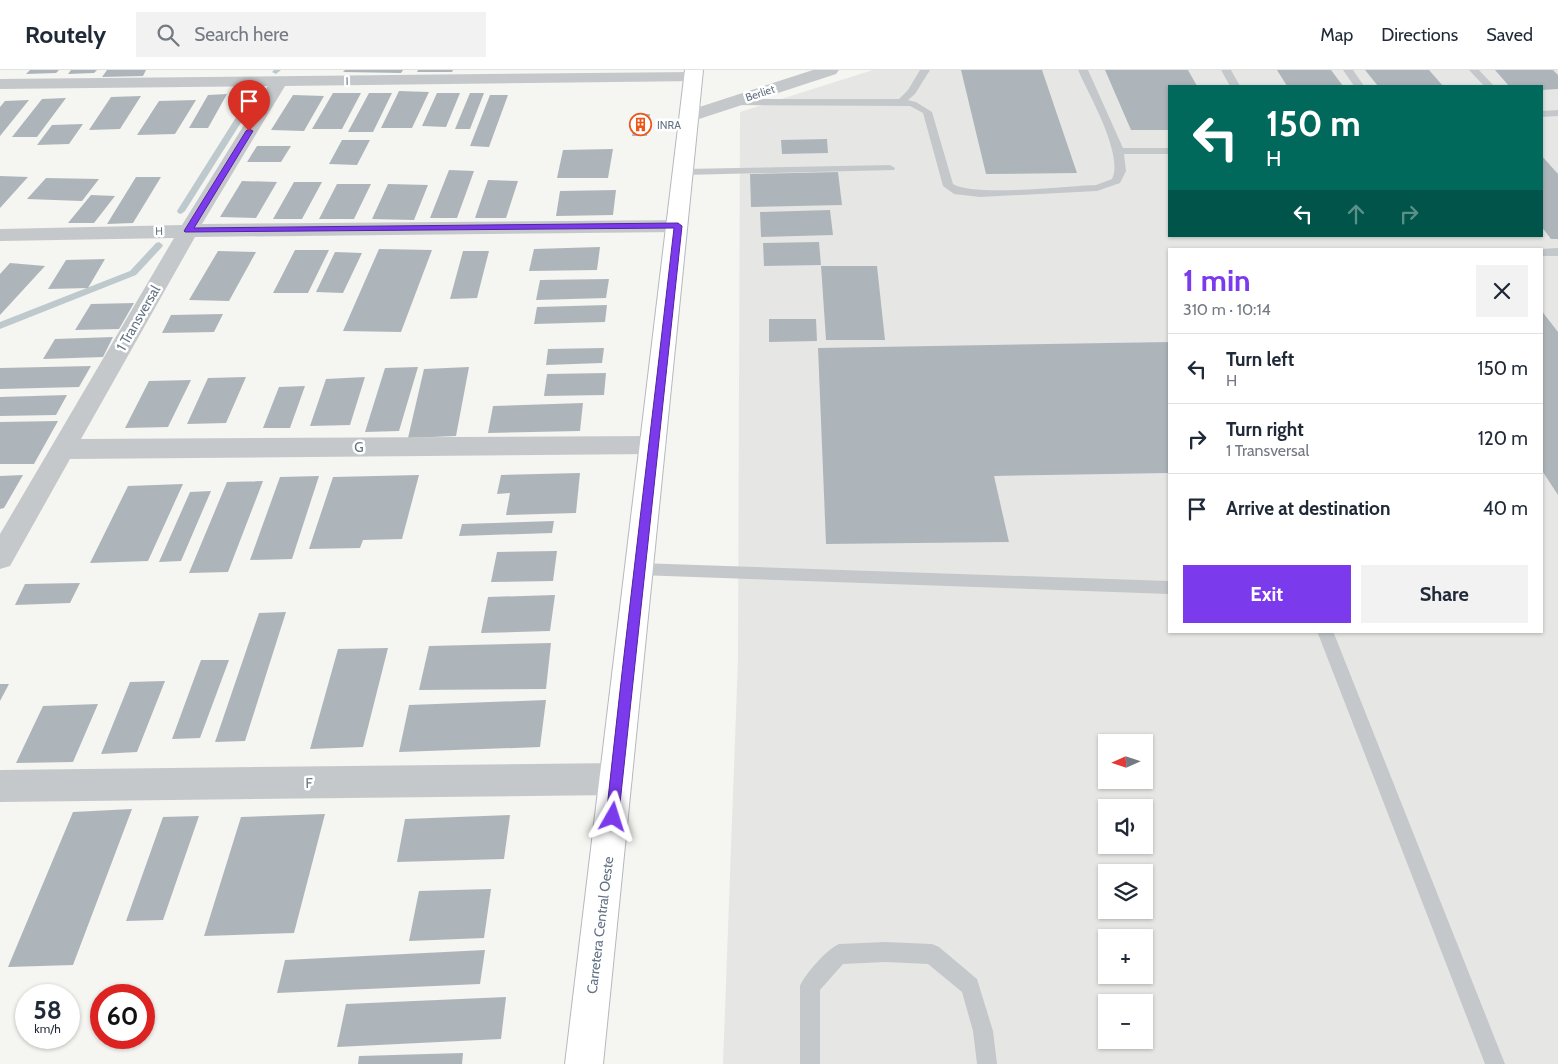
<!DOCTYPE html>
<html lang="en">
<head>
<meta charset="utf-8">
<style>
	:root { --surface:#fff; --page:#f2f2f3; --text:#1f2937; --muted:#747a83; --line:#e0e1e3; --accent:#7c3aed }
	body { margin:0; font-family:Cabin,sans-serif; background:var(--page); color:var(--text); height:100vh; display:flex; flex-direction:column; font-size:19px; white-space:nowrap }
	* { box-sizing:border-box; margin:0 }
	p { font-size:16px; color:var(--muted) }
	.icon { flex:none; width:28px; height:28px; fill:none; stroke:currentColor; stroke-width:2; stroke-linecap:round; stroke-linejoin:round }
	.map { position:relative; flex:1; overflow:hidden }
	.drawer { position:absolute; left:1168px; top:178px; width:375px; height:385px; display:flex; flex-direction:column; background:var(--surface); border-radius:0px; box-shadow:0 1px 4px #0004 }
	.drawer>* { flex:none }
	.banner { position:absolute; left:1168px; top:15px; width:375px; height:152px; border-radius:0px; box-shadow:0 1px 4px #0004; background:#00695c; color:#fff; overflow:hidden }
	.needle { width:32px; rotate:267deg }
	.fabs { position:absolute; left:1098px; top:664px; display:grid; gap:10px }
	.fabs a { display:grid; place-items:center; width:55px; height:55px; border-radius:0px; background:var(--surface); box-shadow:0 1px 4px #0004; font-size:25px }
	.speed { position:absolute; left:15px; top:914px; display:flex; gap:10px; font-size:25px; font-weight:700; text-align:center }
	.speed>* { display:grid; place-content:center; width:65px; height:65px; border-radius:50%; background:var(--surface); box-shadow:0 1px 4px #0004; line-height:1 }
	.speed small { font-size:12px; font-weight:400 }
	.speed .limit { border:8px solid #d22; background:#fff; color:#111 }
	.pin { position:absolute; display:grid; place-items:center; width:42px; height:42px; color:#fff; margin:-51px -21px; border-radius:50% 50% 50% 0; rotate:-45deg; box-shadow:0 0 5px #0007 }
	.pin .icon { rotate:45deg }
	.me { position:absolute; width:55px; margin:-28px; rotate:6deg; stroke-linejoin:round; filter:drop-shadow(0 0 4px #0008) }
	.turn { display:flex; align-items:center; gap:18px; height:105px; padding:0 15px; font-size:22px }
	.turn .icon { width:65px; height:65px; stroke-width:2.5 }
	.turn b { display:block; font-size:35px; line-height:42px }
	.lanes { display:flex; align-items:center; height:48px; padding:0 15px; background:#0003; justify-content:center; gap:25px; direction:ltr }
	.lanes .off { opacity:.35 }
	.round { display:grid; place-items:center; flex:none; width:52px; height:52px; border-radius:0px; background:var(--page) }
	.overview { display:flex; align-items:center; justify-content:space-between; height:85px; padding:0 15px }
	h1 { font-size:30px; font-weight:700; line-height:38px; color:var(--accent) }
	.cta { display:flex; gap:10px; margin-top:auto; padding:10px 15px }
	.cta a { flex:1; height:58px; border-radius:0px; background:var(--accent); color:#fff; font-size:20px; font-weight:700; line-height:58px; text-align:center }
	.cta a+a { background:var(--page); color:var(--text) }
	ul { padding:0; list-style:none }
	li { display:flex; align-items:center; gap:15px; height:70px; padding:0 15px; border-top:1px solid var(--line) }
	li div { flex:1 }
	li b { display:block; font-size:19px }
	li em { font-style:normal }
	header { display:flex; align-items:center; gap:30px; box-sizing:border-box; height:70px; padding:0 25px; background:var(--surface); border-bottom:1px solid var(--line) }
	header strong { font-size:24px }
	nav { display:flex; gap:28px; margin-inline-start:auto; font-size:18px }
	.search { width:350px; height:45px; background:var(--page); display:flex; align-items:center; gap:12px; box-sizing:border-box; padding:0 18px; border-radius:0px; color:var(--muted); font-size:19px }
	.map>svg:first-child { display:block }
	.built { fill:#e6e7e5; fill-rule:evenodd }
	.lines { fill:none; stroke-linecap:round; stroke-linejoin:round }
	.stream { fill:#bec9ce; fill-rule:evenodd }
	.building { fill:#aeb5ba }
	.primary-casing { stroke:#b5b9bd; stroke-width:2 }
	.service { fill:#c5c8cb; fill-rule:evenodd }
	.minor { fill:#c5c8cb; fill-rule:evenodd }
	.primary { fill:#fff; fill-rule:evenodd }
	.route { fill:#7c3aed; stroke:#51269a }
	.labels { text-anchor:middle; stroke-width:5; stroke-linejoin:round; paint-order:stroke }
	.far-street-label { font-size:11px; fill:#637384; stroke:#fff }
	.far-poi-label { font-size:11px; fill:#637384; stroke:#fff; text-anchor:start }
	.street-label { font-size:14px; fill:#637384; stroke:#fff }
</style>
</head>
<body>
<header>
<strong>Routely</strong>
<div class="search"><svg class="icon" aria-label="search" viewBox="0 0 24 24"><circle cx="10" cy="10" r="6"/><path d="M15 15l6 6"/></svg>Search here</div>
<nav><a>Map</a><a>Directions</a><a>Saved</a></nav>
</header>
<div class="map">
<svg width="1558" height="994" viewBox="0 0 1558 994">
	<rect width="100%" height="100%" fill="#f5f5f1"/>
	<path class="built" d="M873,0H1558V994H723L738,589L740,42ZM1169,16H1541V166H1169ZM1169,179H1541V561H1169ZM1106,672H1144V710H1106ZM1106,738H1144V775H1106ZM1106,802H1144V840H1106ZM1106,868H1144V905H1106ZM1106,932H1144V970H1106Z"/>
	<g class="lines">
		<path class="stream" d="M281,0L276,4L272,2L274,0Z
			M252,22L259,24L185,141L181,144L178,143L177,141Z
			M159,172L163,175L162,177L136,205L0,259V252L130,201L156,173Z"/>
	</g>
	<path class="building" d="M30,0H59L56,3L26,4Z
		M71,0H97L94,3L68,4Z
		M107,0H146L143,6L102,7Z
		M345,0H403L401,3L343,2Z
		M418,0H453L452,2H417Z
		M961,0H1042L1077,103L986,104Z
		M1105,0H1188L1197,16H1169V60H1131Z
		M1277,0H1331L1343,16H1287Z
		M1365,0H1429L1443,16H1378Z
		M1495,0H1553L1558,5V19L1541,20V16H1509Z
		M399,21L429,22L412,58H381Z
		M333,23H361L342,59H312Z
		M369,23H392L373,62H348Z
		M437,23H460L446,57L422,56Z
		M470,23H484L470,59H455Z
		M227,24L208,58H189L208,25Z
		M293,25L324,26L304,61L271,60Z
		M490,25H508L489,77L470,76Z
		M141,26L120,59L89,60L111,27Z
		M66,28L37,67H12L42,29Z
		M29,30L0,66V37L5,31Z
		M196,30L175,64L137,65L159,31Z
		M636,44H650L647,66H632Z
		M83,54L69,74L37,75L52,55Z
		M827,69L828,83L782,84L781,70Z
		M342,70H370L357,95L329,94Z
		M257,76H291L281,92H247Z
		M613,79L608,108H557L563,80Z
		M1541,85L1558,104V169H1551L1541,156Z
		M449,100L474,101L457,148H430Z
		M838,102L842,135L751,137L750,104Z
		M0,106L28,107L0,138Z
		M136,107H161L133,153L107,154Z
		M46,108L99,109L82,131L27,129Z
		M488,110L518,111L506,148H475Z
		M242,111L277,112L256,148L220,147Z
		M294,112H322L302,149H273Z
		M337,114H371L354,149H319Z
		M388,114L428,115L414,150L372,149Z
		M616,120L613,145L556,146L560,121Z
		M91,125L115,126L94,153H68Z
		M830,140L833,165L761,167L760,142Z
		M819,172L821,195L764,196L763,173Z
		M600,177L597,200L529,201L534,179Z
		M379,179L432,180L401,262L343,261Z
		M295,180H329L308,223H273Z
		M218,181L256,182L229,231L189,230Z
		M463,181H489L477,228L450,229Z
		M335,182L362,183L343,223L316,222Z
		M105,189L88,218L48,219L66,190Z
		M10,193L45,196L0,245V204Z
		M821,196H877L885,270H826Z
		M609,209L606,228L536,230L540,210Z
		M134,233L119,259L75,260L91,234Z
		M607,235L605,252L534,254L537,237Z
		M1541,240L1558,262V425L1541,399Z
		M223,244L214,262L162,263L171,245Z
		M769,249H816L817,271L769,272Z
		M113,267L103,287L43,289L55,269Z
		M1169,272V403L994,406L1009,472L826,474L818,278Z
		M604,278L602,293L546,295L548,279Z
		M91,296L79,317L0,319V298Z
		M418,297L399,361L365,362L385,298Z
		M469,297L456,366L408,368L424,299Z
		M606,303L604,325L544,326L547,304Z
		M246,307L226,353L187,354L208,308Z
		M365,307L350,355L310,356L326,309Z
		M191,310L168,357L125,358L149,311Z
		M305,316L290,358H263L279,317Z
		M67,325L56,345L0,346V327Z
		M583,333L580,361L488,363L493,336Z
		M58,351L34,394H0V352Z
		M580,403L576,443L506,445L510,423L497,424L501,405Z
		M23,405L4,438L0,439V406Z
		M419,405L402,469L363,470L360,478L309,479L333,407Z
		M319,406L292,489L250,490L280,407Z
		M263,411L228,502L189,503L227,412Z
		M183,414L148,491L90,493L128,416Z
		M211,421L181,491L159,492L190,422Z
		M554,451L552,463L459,466L462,454Z
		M557,481L553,511L491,512L497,482Z
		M80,513L70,533L15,535L25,514Z
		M555,525L550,561L481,563L488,527Z
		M286,542L245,671L215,672L259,543Z
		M551,573L546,619L419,620L429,576Z
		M388,578L363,677L310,679L338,579Z
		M201,590H229L200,668L172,669Z
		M165,611L137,682L101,684L130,612Z
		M0,614H9L0,631Z
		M546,630L540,677L399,682L409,635Z
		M98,634L73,692L16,693L43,636Z
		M132,739L73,895L8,897L73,742Z
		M325,744L294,863L204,866L241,747Z
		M510,745L504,789L397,792L405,749Z
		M199,746L163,850L126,851L163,747Z
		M491,819L484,868L409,871L419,821Z
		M485,880L480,914L277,923L285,890Z
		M506,927L501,969L337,977L346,934Z
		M463,983L462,994H358L359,986Z"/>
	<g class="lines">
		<defs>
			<path id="primary" d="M685,0H703L603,994H565Z"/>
		</defs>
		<use href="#primary" class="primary-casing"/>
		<path class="service" d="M920,0H930L915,24L908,30L916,32L932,42L953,114C974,127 1066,116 1096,115L1112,109C1124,85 1089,25 1078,0H1088L1123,78H1169V84H1124L1126,101L1120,113L1097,121L980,127L954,124L943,116L923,43L910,36L732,35L727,32L732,29H899L908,20Z
			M1221,0H1231L1240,16H1230Z
			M1343,0H1353L1364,16H1354Z
			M1469,0H1479L1494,16H1484Z
			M1558,40V46L1541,47V41Z
			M890,95L895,98L894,100L684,105L679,102L684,99Z
			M1558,178V186H1541V179H1540Z
			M638,493L1169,511V524L638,505L633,503L630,499L633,495Z
			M1317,561H1333L1505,994H1485Z
			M885,872L932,874L939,877L977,909L993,961L997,994H977L973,961L962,922L928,894L885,892L843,894L820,920V994H800V916C805,904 827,879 839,874Z"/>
		<path class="minor" d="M813,0H839L836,4L696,50L690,51L684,50L681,46L684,42Z
			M693,2L699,3L702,7L699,11L285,16L202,154L678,150L685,152L688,156L685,160L678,162L195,167L81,369L654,366L663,368L666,375L663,382L654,384L70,389L10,496L0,499V464L174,168L0,171V159L182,155L268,16L0,19V9Z
			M617,693L628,698L633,709L628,720L617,725L0,732V700Z"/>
		<use href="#primary" class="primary"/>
	</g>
	<path class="route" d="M249,59L253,61L194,158L678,153L682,156L618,752L613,754L608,752L606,747C627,550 652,354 674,158L185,162L184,161L246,61Z"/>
	<defs>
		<symbol id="building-ring" viewBox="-11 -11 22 22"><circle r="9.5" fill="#fff" stroke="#ec581b" stroke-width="1.5"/><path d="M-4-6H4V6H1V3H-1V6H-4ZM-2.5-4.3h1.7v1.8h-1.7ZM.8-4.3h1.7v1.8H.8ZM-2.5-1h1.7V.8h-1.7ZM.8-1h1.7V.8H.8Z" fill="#ec581b"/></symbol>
	</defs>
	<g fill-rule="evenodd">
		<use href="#building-ring" x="628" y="42" width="25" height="25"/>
	</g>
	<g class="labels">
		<g class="far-street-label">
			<text transform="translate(347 11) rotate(-1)" y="4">I</text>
			<text transform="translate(760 23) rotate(-18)" y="4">Berliet</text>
			<text transform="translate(159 161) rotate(-1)" y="4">H</text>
		</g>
		<g class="far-poi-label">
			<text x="657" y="59">INRA</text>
		</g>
		<g class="street-label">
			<text transform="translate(138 248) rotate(-60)" y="5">1 Transversal</text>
			<text x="359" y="382">G</text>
			<text transform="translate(309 713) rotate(-1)" y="5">F</text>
			<text transform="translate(600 855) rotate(-83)" y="5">Carretera Central Oeste</text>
		</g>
	</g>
</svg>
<div class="fabs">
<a><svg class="needle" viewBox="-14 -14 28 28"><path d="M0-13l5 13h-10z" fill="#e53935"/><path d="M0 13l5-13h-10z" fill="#747a83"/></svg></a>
<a><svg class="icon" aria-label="sound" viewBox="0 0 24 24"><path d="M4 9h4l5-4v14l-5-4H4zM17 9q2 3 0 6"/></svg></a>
<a><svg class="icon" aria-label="layers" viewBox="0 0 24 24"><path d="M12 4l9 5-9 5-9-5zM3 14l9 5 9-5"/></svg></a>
<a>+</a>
<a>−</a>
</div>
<div class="speed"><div>58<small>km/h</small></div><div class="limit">60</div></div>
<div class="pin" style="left:249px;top:61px;background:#d93025"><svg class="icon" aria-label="arrive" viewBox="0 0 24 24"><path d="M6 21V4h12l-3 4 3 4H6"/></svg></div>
<svg class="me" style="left:613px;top:747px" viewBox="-20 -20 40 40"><path d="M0-17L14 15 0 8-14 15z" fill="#7c3aed" stroke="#fff" stroke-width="4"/></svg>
<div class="banner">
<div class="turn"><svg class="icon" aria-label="left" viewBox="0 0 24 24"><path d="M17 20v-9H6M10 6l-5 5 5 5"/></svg><div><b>150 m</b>H</div></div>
<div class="lanes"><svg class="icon" aria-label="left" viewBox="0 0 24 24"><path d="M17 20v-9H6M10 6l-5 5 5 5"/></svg><svg class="icon off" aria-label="ahead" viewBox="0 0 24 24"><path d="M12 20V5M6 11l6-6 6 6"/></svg><svg class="icon off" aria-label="right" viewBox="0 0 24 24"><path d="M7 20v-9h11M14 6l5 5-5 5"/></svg></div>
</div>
<section class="drawer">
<div class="overview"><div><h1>1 min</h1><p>310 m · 10:14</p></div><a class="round"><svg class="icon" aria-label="close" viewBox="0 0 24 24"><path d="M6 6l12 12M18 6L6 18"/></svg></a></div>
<ul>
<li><svg class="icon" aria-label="left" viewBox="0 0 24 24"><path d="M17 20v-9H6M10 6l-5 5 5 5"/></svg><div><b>Turn left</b><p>H</p></div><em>150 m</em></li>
<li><svg class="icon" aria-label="right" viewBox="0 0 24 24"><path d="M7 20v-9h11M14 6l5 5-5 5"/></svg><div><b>Turn right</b><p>1 Transversal</p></div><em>120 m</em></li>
<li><svg class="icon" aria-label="arrive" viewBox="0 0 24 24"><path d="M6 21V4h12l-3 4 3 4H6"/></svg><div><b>Arrive at destination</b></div><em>40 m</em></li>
</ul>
<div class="cta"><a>Exit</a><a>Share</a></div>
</section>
</div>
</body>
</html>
